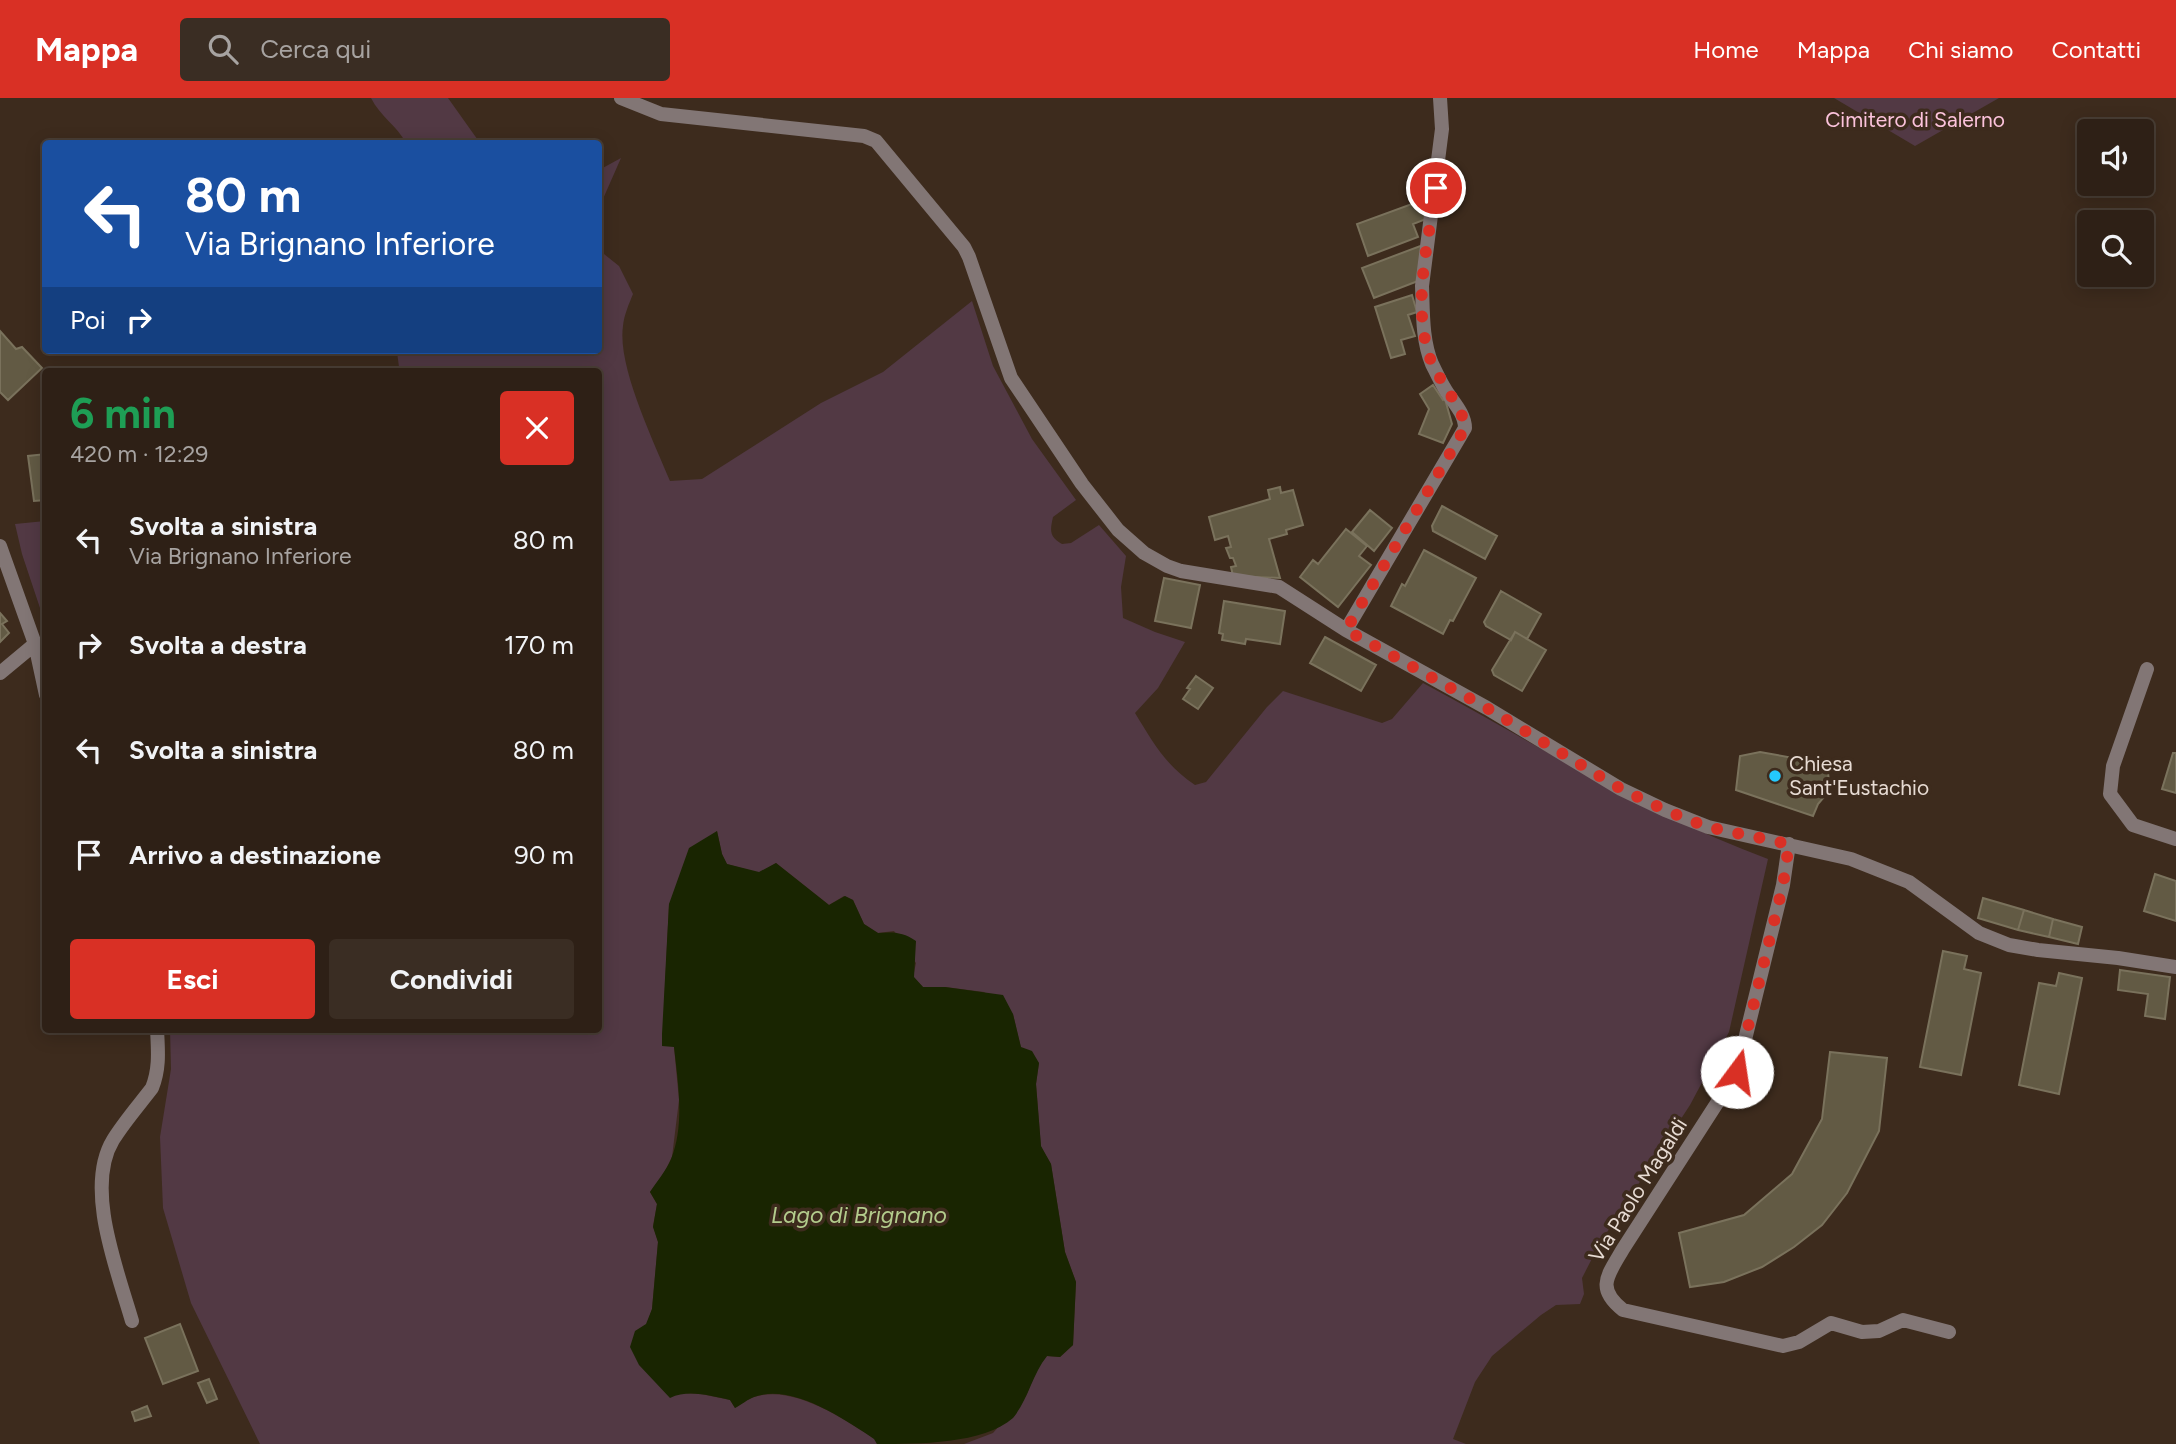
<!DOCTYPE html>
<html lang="it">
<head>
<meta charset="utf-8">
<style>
	:root { --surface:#2e2016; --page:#3a2d23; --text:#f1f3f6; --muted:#a7a3a1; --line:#493e35; --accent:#d93025 }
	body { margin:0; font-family:Figtree,sans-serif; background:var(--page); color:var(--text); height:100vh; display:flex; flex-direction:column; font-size:26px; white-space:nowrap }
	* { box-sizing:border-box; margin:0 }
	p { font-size:23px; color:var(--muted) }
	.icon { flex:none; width:38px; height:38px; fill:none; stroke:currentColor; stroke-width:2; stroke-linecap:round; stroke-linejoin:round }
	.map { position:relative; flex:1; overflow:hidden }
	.panel { position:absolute; left:42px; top:270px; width:560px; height:665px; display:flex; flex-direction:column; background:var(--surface); border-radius:7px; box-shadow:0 4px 18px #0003,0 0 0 2px var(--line) }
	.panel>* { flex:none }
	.hud { position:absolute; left:42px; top:42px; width:560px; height:214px; border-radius:7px; box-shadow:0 4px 18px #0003,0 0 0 2px var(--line); background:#1a4fa0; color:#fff; overflow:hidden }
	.buttons { position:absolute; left:2077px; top:21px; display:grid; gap:14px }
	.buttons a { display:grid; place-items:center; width:77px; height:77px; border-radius:7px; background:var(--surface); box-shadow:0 4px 18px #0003,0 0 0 2px var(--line); font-size:35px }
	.pin { position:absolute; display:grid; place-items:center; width:60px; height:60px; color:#fff; margin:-30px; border:4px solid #fff; border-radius:50%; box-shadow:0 2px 7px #0007 }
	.me { position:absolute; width:77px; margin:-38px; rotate:14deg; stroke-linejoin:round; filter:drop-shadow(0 0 5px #0008) }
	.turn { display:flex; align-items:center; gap:24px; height:147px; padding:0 28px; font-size:32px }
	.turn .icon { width:91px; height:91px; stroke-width:2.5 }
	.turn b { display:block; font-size:49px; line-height:60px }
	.then { display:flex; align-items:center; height:66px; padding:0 28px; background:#0003; gap:14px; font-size:26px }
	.round { display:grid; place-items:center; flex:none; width:74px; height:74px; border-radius:7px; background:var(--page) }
	.overview { display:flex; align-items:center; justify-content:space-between; height:119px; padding:0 28px }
	h1 { font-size:42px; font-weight:700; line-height:52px; color:#1e9e55 }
	.button { display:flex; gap:14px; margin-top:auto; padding:14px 28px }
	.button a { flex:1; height:80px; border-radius:7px; background:var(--accent); color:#fff; font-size:28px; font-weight:700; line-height:80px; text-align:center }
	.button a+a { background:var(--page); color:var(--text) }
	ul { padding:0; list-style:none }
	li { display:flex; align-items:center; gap:21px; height:105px; padding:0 28px }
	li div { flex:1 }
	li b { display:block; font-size:26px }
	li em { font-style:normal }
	header { display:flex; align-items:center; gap:42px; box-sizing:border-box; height:98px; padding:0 35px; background:var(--accent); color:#fff }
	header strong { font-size:33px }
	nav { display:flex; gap:38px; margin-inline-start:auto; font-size:24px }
	.search { width:490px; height:63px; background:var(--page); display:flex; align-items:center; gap:18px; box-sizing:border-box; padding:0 24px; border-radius:7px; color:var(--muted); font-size:26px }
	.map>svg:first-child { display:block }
	.green { fill:#523944 }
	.water { fill:#192501 }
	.building { fill:#625a44; stroke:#7a725c; stroke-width:2 }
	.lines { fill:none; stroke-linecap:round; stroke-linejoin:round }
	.street { stroke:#827675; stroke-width:14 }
	.route { stroke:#d93025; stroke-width:12; stroke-dasharray:0 21.6 }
	.poi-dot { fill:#24c9fe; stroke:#3d2b1d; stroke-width:2.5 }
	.labels { text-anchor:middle; stroke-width:7; stroke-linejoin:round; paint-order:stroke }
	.park-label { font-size:21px; fill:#fcc3dc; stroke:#3d2b1d }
	.poi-label { font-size:21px; fill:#e7dbd3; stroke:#3d2b1d; text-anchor:start }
	.street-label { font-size:21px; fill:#e7dbd3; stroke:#3d2b1d }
	.water-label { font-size:23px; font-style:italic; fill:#b3cc8c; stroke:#3d2b1d }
</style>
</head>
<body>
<header>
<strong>Mappa</strong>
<div class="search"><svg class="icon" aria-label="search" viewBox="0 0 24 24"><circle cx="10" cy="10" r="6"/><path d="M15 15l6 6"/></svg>Cerca qui</div>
<nav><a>Home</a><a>Mappa</a><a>Chi siamo</a><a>Contatti</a></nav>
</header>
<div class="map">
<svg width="2176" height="1346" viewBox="0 0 2176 1346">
	<rect width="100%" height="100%" fill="#3d2b1d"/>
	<path class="green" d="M371,0H448L480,45H406C397,28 380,18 371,0Z
		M1834,0H1999L1915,48Z
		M621,60L599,110V72Z
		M599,152L619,168L633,196C629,206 624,217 623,228C617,268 654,344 670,383L702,381L821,305L883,274L972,203L993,268L1032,341L1076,402L1053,419C1050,433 1049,438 1062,446L1071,445L1099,427L1126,458L1121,489L1123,520L1155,534L1185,544L1158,590L1135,615C1153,644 1165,667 1195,687L1206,684L1267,609L1283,593L1382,625L1392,621L1423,585C1536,646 1647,716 1768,761L1729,934L1690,1007L1600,1145L1582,1180L1584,1196L1580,1206L1556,1207L1541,1217L1492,1258L1475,1284L1453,1341L1466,1346H964L993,1335L1026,1298L1038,1269L1047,1258L1060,1259L1073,1247L1076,1184L1065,1154L1051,1066L1041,1049L1036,986L1039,965L1021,950L1013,916L984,894L945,889H923L913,879L916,865L894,833L878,835L864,826L853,802L844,798L829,807L776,765L759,775L727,766L722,756L717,733L669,806L664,909L674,949L679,1002L672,1059L664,1075L650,1094L657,1106L653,1128L658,1144L652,1211L647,1226L680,1295L701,1296L730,1302L735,1310C741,1306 748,1301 754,1299C793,1286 844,1321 875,1341L877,1346H260L191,1205L163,1110L160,1039L171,971L170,931H598V273H396L399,269L397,254L394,252H598Z
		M45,423H46L45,525L22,456L15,426Z"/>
	<path class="water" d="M717,733L722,756L727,766L759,774L776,765L829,807L845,798L853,802L864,826L878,835C893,834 903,834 916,843L914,879L923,889H945L1003,897L1013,916L1021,949L1032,953L1039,965L1036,986L1041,1048L1051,1066L1065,1154L1076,1184L1073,1247L1060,1259L1047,1258C1032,1277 1028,1302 1013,1320C984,1346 918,1346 877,1346L874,1341C844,1321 792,1285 754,1299C748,1301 741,1307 735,1310L730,1302C710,1298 689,1291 670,1300L639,1267L630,1249L635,1233L646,1226L652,1211L658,1144L653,1129L657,1106L650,1094C657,1083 666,1073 671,1061C685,1027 678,985 674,949L662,948V936L669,806L689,750Z"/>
	<path class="building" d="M1420,103L1426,121L1413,126L1418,139L1368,158L1357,126Z
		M1423,147L1418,183L1374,200L1362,170Z
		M1412,197L1417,214L1408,217L1415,238L1401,242L1405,256L1391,260L1375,209Z
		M0,233L16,251L22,249L42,270L8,302L0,294Z
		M1433,287L1443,302L1445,301L1452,326L1443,345L1419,336L1429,311L1420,296Z
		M46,356V402L34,403L28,358Z
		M1280,389L1281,395L1293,392L1303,427L1286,432L1287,436L1269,441L1280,480L1233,478L1231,469L1236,468L1233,460H1230L1226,450L1231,449L1228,438L1215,442L1209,419L1270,401L1268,392Z
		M1442,408L1497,438L1485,461L1433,433L1432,428Z
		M1370,412L1392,430L1374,453L1352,434Z
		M1346,431L1367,448L1359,458L1371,467L1338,509L1300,479L1313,462L1318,466Z
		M1424,452L1476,480L1453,523L1450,522L1443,536L1391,508L1402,486L1405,488Z
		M1164,480L1200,487L1191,530L1155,523Z
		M1501,493L1541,516L1527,541L1515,534L1511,542L1486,528L1484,524Z
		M1224,503L1285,513L1280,546L1246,541L1245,546L1222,542L1223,536L1219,535Z
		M0,515L7,523L2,526L9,535L0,544Z
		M1515,534L1546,552L1522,593L1494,577L1492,572Z
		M1325,539L1376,567L1361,593L1310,565Z
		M1196,578L1213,590L1198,611L1183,601L1190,591L1187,590Z
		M1760,654L1827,666L1830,692L1818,706L1813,718L1736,692L1740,658Z
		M2173,655H2176V695L2162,691Z
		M2155,776L2176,783V823L2144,813Z
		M1983,800L2024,812L2018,832L1978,820Z
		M2024,812L2053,821L2049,839L2018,832Z
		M2053,821L2082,829L2078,846L2049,839Z
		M1943,853L1967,858L1964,871L1981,875L1961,977L1920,969Z
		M2120,872L2170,879L2165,921L2145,918L2148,896L2118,892Z
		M2059,875L2082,880L2059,996L2019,987L2039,885L2056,888Z
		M1830,954L1887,960L1879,1033L1847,1095L1822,1127L1794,1149L1762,1169L1724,1184L1690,1189L1679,1135L1744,1117L1792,1076L1822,1021Z
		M180,1226L198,1273L163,1286L145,1240Z
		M209,1281L217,1301L207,1305L198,1285Z
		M147,1308L151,1318L135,1323L132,1314Z"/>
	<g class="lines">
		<path class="street" d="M621,0L661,16L864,38L876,43L964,149L969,159L1011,280L1082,386L1118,432L1144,455L1167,468L1181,473L1279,489L1346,532L1487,610L1621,691L1665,712L1708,729L1851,761L1909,784L1979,835L2009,847L2038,852L2118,860L2176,869
			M0,448L35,546L46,597
			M1346,532L1465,330C1465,315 1452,303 1445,291C1440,283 1436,274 1432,266C1422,242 1423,214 1422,188L1442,31L1440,0
			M2147,571L2113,668L2110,696L2133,727L2176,741
			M0,575L35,546
			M1789,746L1783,787L1737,974L1623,1151C1608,1177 1595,1190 1623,1212L1783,1248L1799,1244L1831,1225L1862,1234L1879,1233L1903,1222L1949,1234
			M132,1223C118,1174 84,1090 113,1042C124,1024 139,1007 152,990C160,970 158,952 157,931"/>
	</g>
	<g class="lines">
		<path class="route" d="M1436,90C1428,146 1411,209 1431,263C1438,281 1466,315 1465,330L1346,532L1487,610L1621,691L1665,712L1707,729L1789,746L1783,787L1737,974"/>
	</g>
	<circle class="poi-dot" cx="1775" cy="678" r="7"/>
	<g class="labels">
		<g class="park-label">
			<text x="1915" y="29">Cimitero di Salerno</text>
		</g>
		<g class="poi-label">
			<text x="1789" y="673">Chiesa<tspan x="1789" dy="24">Sant'Eustachio</tspan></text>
		</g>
		<g class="street-label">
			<text transform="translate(1638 1092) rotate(-58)" y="7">Via Paolo Magaldi</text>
		</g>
		<g class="water-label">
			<text x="859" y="1125">Lago di Brignano</text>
		</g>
	</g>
</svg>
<div class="buttons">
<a><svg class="icon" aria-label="sound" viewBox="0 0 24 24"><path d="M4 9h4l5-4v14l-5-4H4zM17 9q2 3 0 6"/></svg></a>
<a><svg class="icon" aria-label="search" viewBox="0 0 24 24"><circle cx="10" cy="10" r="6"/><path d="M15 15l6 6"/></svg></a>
</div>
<div class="pin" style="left:1436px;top:90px;background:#d93025"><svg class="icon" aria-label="arrive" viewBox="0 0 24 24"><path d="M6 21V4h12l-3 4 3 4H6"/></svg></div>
<svg class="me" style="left:1737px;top:974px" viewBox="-20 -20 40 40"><circle r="19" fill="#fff"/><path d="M0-13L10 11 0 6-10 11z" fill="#d93025"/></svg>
<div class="hud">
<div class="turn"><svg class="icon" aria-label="left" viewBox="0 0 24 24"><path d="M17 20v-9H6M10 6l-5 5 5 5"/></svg><div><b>80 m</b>Via Brignano Inferiore</div></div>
<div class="then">Poi<svg class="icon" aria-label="right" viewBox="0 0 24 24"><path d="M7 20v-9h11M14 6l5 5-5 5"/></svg></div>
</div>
<section class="panel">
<div class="overview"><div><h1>6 min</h1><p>420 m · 12:29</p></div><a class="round" style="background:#d93025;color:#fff"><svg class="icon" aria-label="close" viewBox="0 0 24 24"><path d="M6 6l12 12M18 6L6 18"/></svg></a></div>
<ul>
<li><svg class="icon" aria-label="left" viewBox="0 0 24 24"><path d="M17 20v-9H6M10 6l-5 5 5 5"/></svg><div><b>Svolta a sinistra</b><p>Via Brignano Inferiore</p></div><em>80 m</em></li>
<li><svg class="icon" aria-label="right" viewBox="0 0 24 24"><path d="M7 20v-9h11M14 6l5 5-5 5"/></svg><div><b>Svolta a destra</b></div><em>170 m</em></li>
<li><svg class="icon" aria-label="left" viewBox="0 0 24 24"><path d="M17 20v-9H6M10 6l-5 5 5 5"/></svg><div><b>Svolta a sinistra</b></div><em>80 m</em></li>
<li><svg class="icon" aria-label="arrive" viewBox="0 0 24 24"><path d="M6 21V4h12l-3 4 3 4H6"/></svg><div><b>Arrivo a destinazione</b></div><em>90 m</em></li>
</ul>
<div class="button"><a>Esci</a><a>Condividi</a></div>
</section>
</div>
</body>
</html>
